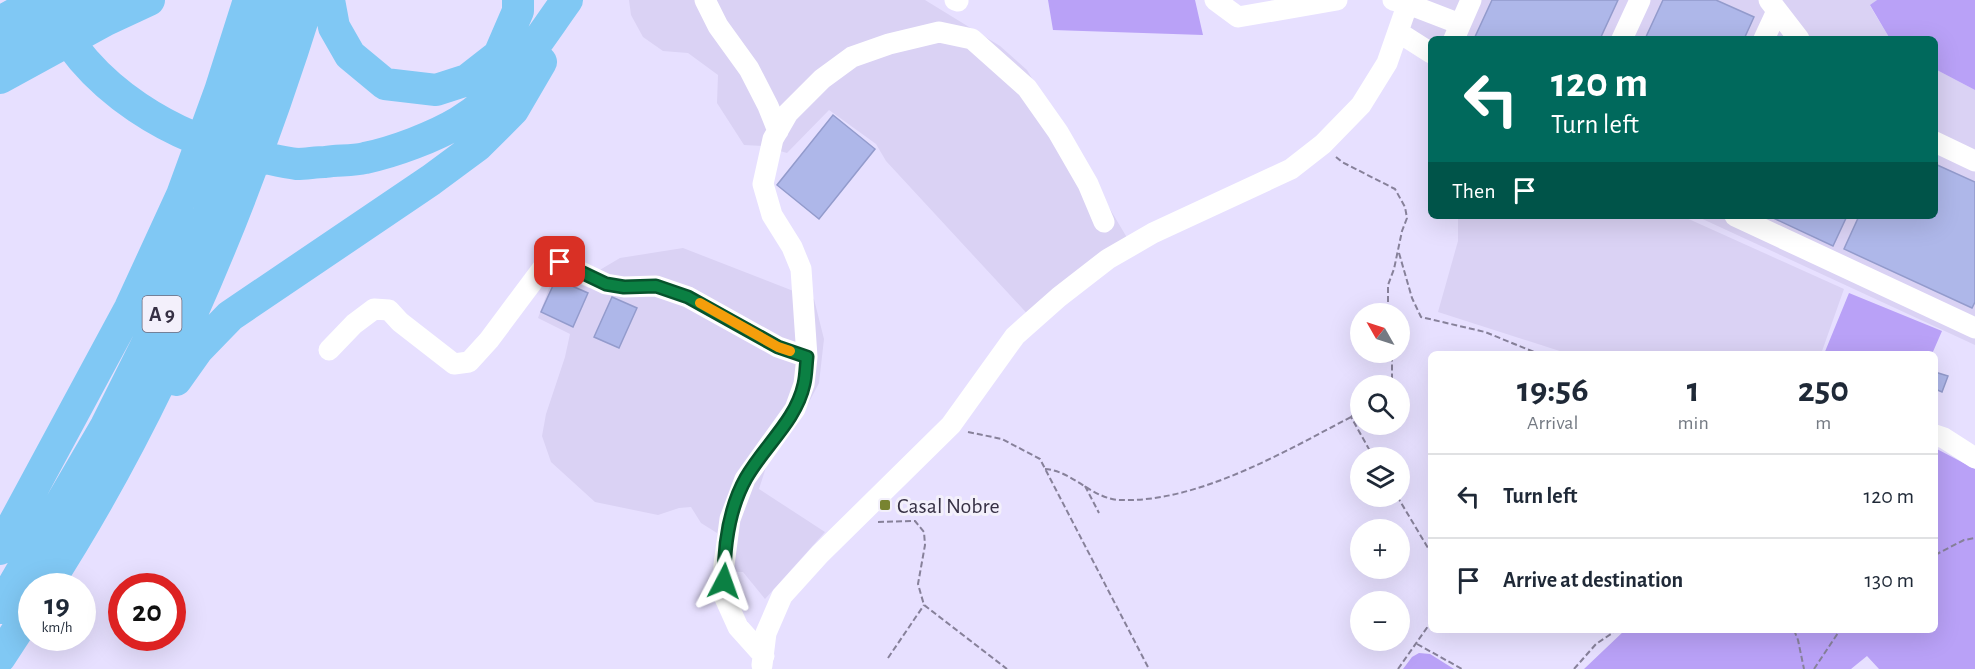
<!DOCTYPE html>
<html lang="en">
<head>
<meta charset="utf-8">
<style>
	:root { --surface:#fff; --page:#f2f2f3; --text:#1f2937; --muted:#747a83; --line:#e0e1e3 }
	body { margin:0; font-family:"Alegreya Sans",sans-serif; background:var(--page); color:var(--text); height:100vh; display:flex; flex-direction:column; font-size:22px; white-space:nowrap }
	* { box-sizing:border-box; margin:0 }
	p { font-size:20px; color:var(--muted) }
	.icon { flex:none; width:33px; height:33px; fill:none; stroke:currentColor; stroke-width:2; stroke-linecap:round; stroke-linejoin:round }
	.map { position:relative; flex:1; overflow:hidden }
	.details { position:absolute; left:1428px; top:351px; width:510px; height:282px; display:flex; flex-direction:column; background:var(--surface); border-radius:9px; box-shadow:0 6px 24px #0002 }
	.details>* { flex:none }
	.hud { position:absolute; left:1428px; top:36px; width:510px; height:183px; border-radius:9px; box-shadow:0 6px 24px #0002; background:#00695c; color:#fff; overflow:hidden }
	.needle { width:39px; rotate:309deg }
	.tools { position:absolute; left:1350px; top:303px; display:grid; gap:12px }
	.tools a { display:grid; place-items:center; width:60px; height:60px; border-radius:50%; background:var(--surface); box-shadow:0 6px 24px #0002; font-size:30px }
	.speed { position:absolute; left:18px; top:573px; display:flex; gap:12px; font-size:30px; font-weight:700; text-align:center }
	.speed>* { display:grid; place-content:center; width:78px; height:78px; border-radius:50%; background:var(--surface); box-shadow:0 6px 24px #0002; line-height:1 }
	.speed small { font-size:15px; font-weight:400 }
	.speed .limit { border:9px solid #d22; background:#fff; color:#111 }
	.pin { position:absolute; display:grid; place-items:center; width:51px; height:51px; color:#fff; margin:-26px; border-radius:12px; box-shadow:0 3px 9px #0006 }
	.me { position:absolute; width:66px; margin:-33px; rotate:4deg; stroke-linejoin:round; filter:drop-shadow(0 0 4px #0008) }
	.turn { display:flex; align-items:center; gap:21px; height:126px; padding:0 24px; font-size:27px }
	.turn .icon { width:78px; height:78px; stroke-width:2.5 }
	.turn b { display:block; font-size:42px; line-height:51px }
	.then { display:flex; align-items:center; height:57px; padding:0 24px; background:#0003; gap:12px; font-size:22px }
	.eta { display:flex; justify-content:space-evenly; align-items:center; height:102px; text-align:center }
	.eta b { font-size:36px; font-weight:600; line-height:42px }
	ul { padding:0; list-style:none }
	li { display:flex; align-items:center; gap:18px; height:84px; padding:0 24px; border-top:2px solid var(--line) }
	li div { flex:1 }
	li b { display:block; font-size:22px }
	li em { font-style:normal }
	.map>svg:first-child { display:block }
	.built { fill:#dad2f4 }
	.green { fill:#b9a1f7 }
	.building { fill:#aeb7e9; stroke:#939bcc; stroke-width:1.5 }
	.lines { fill:none; stroke-linecap:round; stroke-linejoin:round }
	.path { stroke:#87819a; stroke-width:2; stroke-dasharray:6 3; stroke-linecap:butt }
	.minor { stroke:#fff; stroke-width:21 }
	.highway { stroke:#80c8f4; stroke-width:32 }
	.route-casing { stroke:#07532c; stroke-width:15 }
	.route { stroke:#0b8043; stroke-width:10 }
	.slow { stroke:#f59e0b; stroke-width:10 }
	.poi-dot { fill:#788431; stroke:#f3f0fb; stroke-width:2 }
	.labels { text-anchor:middle; stroke-width:6; stroke-linejoin:round; paint-order:stroke }
	.shield { fill:#f3f0fb; stroke:#6f6a7b; stroke-width:1.5 }
	.shield-label { font-size:21px; font-weight:bold; fill:#363044 }
	.poi-label { font-size:22px; fill:#363044; stroke:#f3f0fb; text-anchor:start }
</style>
</head>
<body>
<div class="map">
<svg width="1975" height="669" viewBox="0 0 1975 669">
	<rect width="100%" height="100%" fill="#e7e0ff"/>
	<path class="built" d="M629,0H925L1000,46L1027,70L1132,246L1033,320L886,161L876,144L829,110L787,153L763,146L744,145L717,103L718,75L688,53L663,51L643,37L631,15Z
		M1420,0H1877L1870,6L1890,39H1431V53L1398,32Z
		M1935,69L1975,90V345L1696,216H1935Z
		M1458,216H1682L1844,289L1821,354H1569L1438,312L1458,241Z
		M683,248L814,299L824,339L819,383L799,421L767,464L759,489L825,532L765,599L743,572L716,571L717,533L701,523L691,507L679,508L658,515L595,502L551,462L542,436L546,414L565,357L570,334L538,318L554,274L589,288L598,271L620,258Z"/>
	<path class="green" d="M1048,0H1195L1203,35L1053,30Z
		M1877,0H1975V90L1935,69V39H1890L1870,5Z
		M1849,293L1942,331L1932,354H1824Z
		M1935,448L1975,469V669H1879L1867,656L1851,669H1584L1625,630H1935Z
		M1419,653L1430,654L1454,669H1403L1412,657Z"/>
	<path class="building" d="M1492,0H1618L1600,39H1474Z
		M1663,0H1716L1754,17L1744,39H1645Z
		M833,115L875,149L819,219L777,185Z
		M1935,164L1975,182V302L1972,308L1844,249L1859,216H1935Z
		M1769,216H1847L1833,246Z
		M556,279L588,293L573,327L541,312Z
		M612,297L637,308L619,348L594,337Z
		M1935,372L1948,376L1942,392L1935,389Z"/>
	<g class="lines">
		<path class="path" d="M1336,157L1342,162L1395,189L1405,207L1407,218L1402,231L1394,269L1388,285V314
			M1399,253L1412,298L1421,317L1485,332L1539,354
			M1387,386L1392,382V352
			M1360,408L1351,417L1374,458
			M968,432L1002,439L1040,459L1149,669
			M1045,469C1073,471 1092,499 1120,500C1197,503 1284,452 1351,417
			M1085,486L1099,513
			M1397,496L1431,553
			M878,522L915,521L924,532L925,545L918,584L924,605L1007,669
			M1935,555L1964,540L1975,538
			M1794,630L1798,640L1804,669
			M1417,644L1462,669
			M888,658L924,605
			M1398,669L1431,622
			M1574,669L1596,644L1617,630
			M1814,669L1840,630"/>
		<path class="minor" d="M705,0L718,26L749,69L768,106L778,131
			M955,0L958,1
			M1215,0L1238,17L1337,0
			M1393,0L1408,4L1460,24
			M1769,0L1799,39
			M1398,32L1431,53
			M1454,39L1471,0
			M1622,39L1640,0
			M1764,39L1777,11
			M1935,142L1975,161
			M1735,216L1975,328
			M329,350L354,324L374,309L389,310L400,322L454,364L469,362L489,340L542,269L560,262L606,284L624,287L656,286L688,297L778,347L807,357
			M1935,435L1944,438L1975,458
			M764,656L738,627L724,596V565L730,519L745,479L795,409L804,384L807,357L801,269L792,247L772,215L763,184L773,139L788,113L822,79L852,57L889,44L939,32L972,39L1027,88L1058,132L1088,184L1104,222
			M762,665L766,633L782,596L820,554L951,425L1015,336L1059,297L1108,259L1153,233L1291,169L1323,144L1361,105L1387,63L1409,0"/>
		<path class="highway" d="M46,0C84,89 177,144 270,159C279,161 288,163 297,164C306,164 316,162 325,162C338,160 352,161 365,158C394,152 434,137 459,122C506,94 536,43 567,0
			M329,0L334,27L350,55L385,84L436,90L467,80L499,55L518,11V0
			M0,22L40,0
			M0,51L26,36L98,0
			M0,78L106,20L149,0
			M176,380L198,349L230,316L431,180L477,146L513,110L541,62
			M0,549L130,308L182,195L220,91L249,0
			M46,586C162,406 245,205 309,0
			M0,608L106,426L156,326L209,213L248,105L281,0
			M0,657L32,608"/>
	</g>
	<g class="lines">
		<defs>
			<path id="route" d="M560,262L606,284L624,287L656,286L688,297L778,347L807,357C806,366 806,376 804,384C796,421 764,446 746,478C729,508 724,547 724,581"/>
		</defs>
		<use href="#route" class="route-casing"/>
		<use href="#route" class="route"/>
		<path class="slow" d="M700,303L778,347L790,351"/>
	</g>
	<rect class="poi-dot" x="879" y="499" width="12" height="12" rx="3"/>
	<g class="labels">
		<rect class="shield" x="142.5" y="296" width="39" height="36" rx="4.5"/>
		<g class="shield-label">
			<text x="162" y="321">A 9</text>
		</g>
		<g class="poi-label">
			<text x="897" y="513">Casal Nobre</text>
		</g>
	</g>
</svg>
<div class="tools">
<a><svg class="needle" viewBox="-14 -14 28 28"><path d="M0-13l5 13h-10z" fill="#e53935"/><path d="M0 13l5-13h-10z" fill="#747a83"/></svg></a>
<a><svg class="icon" aria-label="search" viewBox="0 0 24 24"><circle cx="10" cy="10" r="6"/><path d="M15 15l6 6"/></svg></a>
<a><svg class="icon" aria-label="layers" viewBox="0 0 24 24"><path d="M12 4l9 5-9 5-9-5zM3 14l9 5 9-5"/></svg></a>
<a>+</a>
<a>−</a>
</div>
<div class="speed"><div>19<small>km/h</small></div><div class="limit">20</div></div>
<div class="pin" style="left:560px;top:262px;background:#d93025"><svg class="icon" aria-label="arrive" viewBox="0 0 24 24"><path d="M6 21V4h12l-3 4 3 4H6"/></svg></div>
<svg class="me" style="left:724px;top:581px" viewBox="-20 -20 40 40"><path d="M0-17L14 15 0 8-14 15z" fill="#0b8043" stroke="#fff" stroke-width="4"/></svg>
<div class="hud">
<div class="turn"><svg class="icon" aria-label="left" viewBox="0 0 24 24"><path d="M17 20v-9H6M10 6l-5 5 5 5"/></svg><div><b>120 m</b>Turn left</div></div>
<div class="then">Then<svg class="icon" aria-label="arrive" viewBox="0 0 24 24"><path d="M6 21V4h12l-3 4 3 4H6"/></svg></div>
</div>
<section class="details">
<div class="eta">
<div><b>19:56</b><p>Arrival</p></div>
<div><b>1</b><p>min</p></div>
<div><b>250</b><p>m</p></div>
</div>
<ul>
<li><svg class="icon" aria-label="left" viewBox="0 0 24 24"><path d="M17 20v-9H6M10 6l-5 5 5 5"/></svg><div><b>Turn left</b></div><em>120 m</em></li>
<li><svg class="icon" aria-label="arrive" viewBox="0 0 24 24"><path d="M6 21V4h12l-3 4 3 4H6"/></svg><div><b>Arrive at destination</b></div><em>130 m</em></li>
</ul>
</section>
</div>
</body>
</html>
